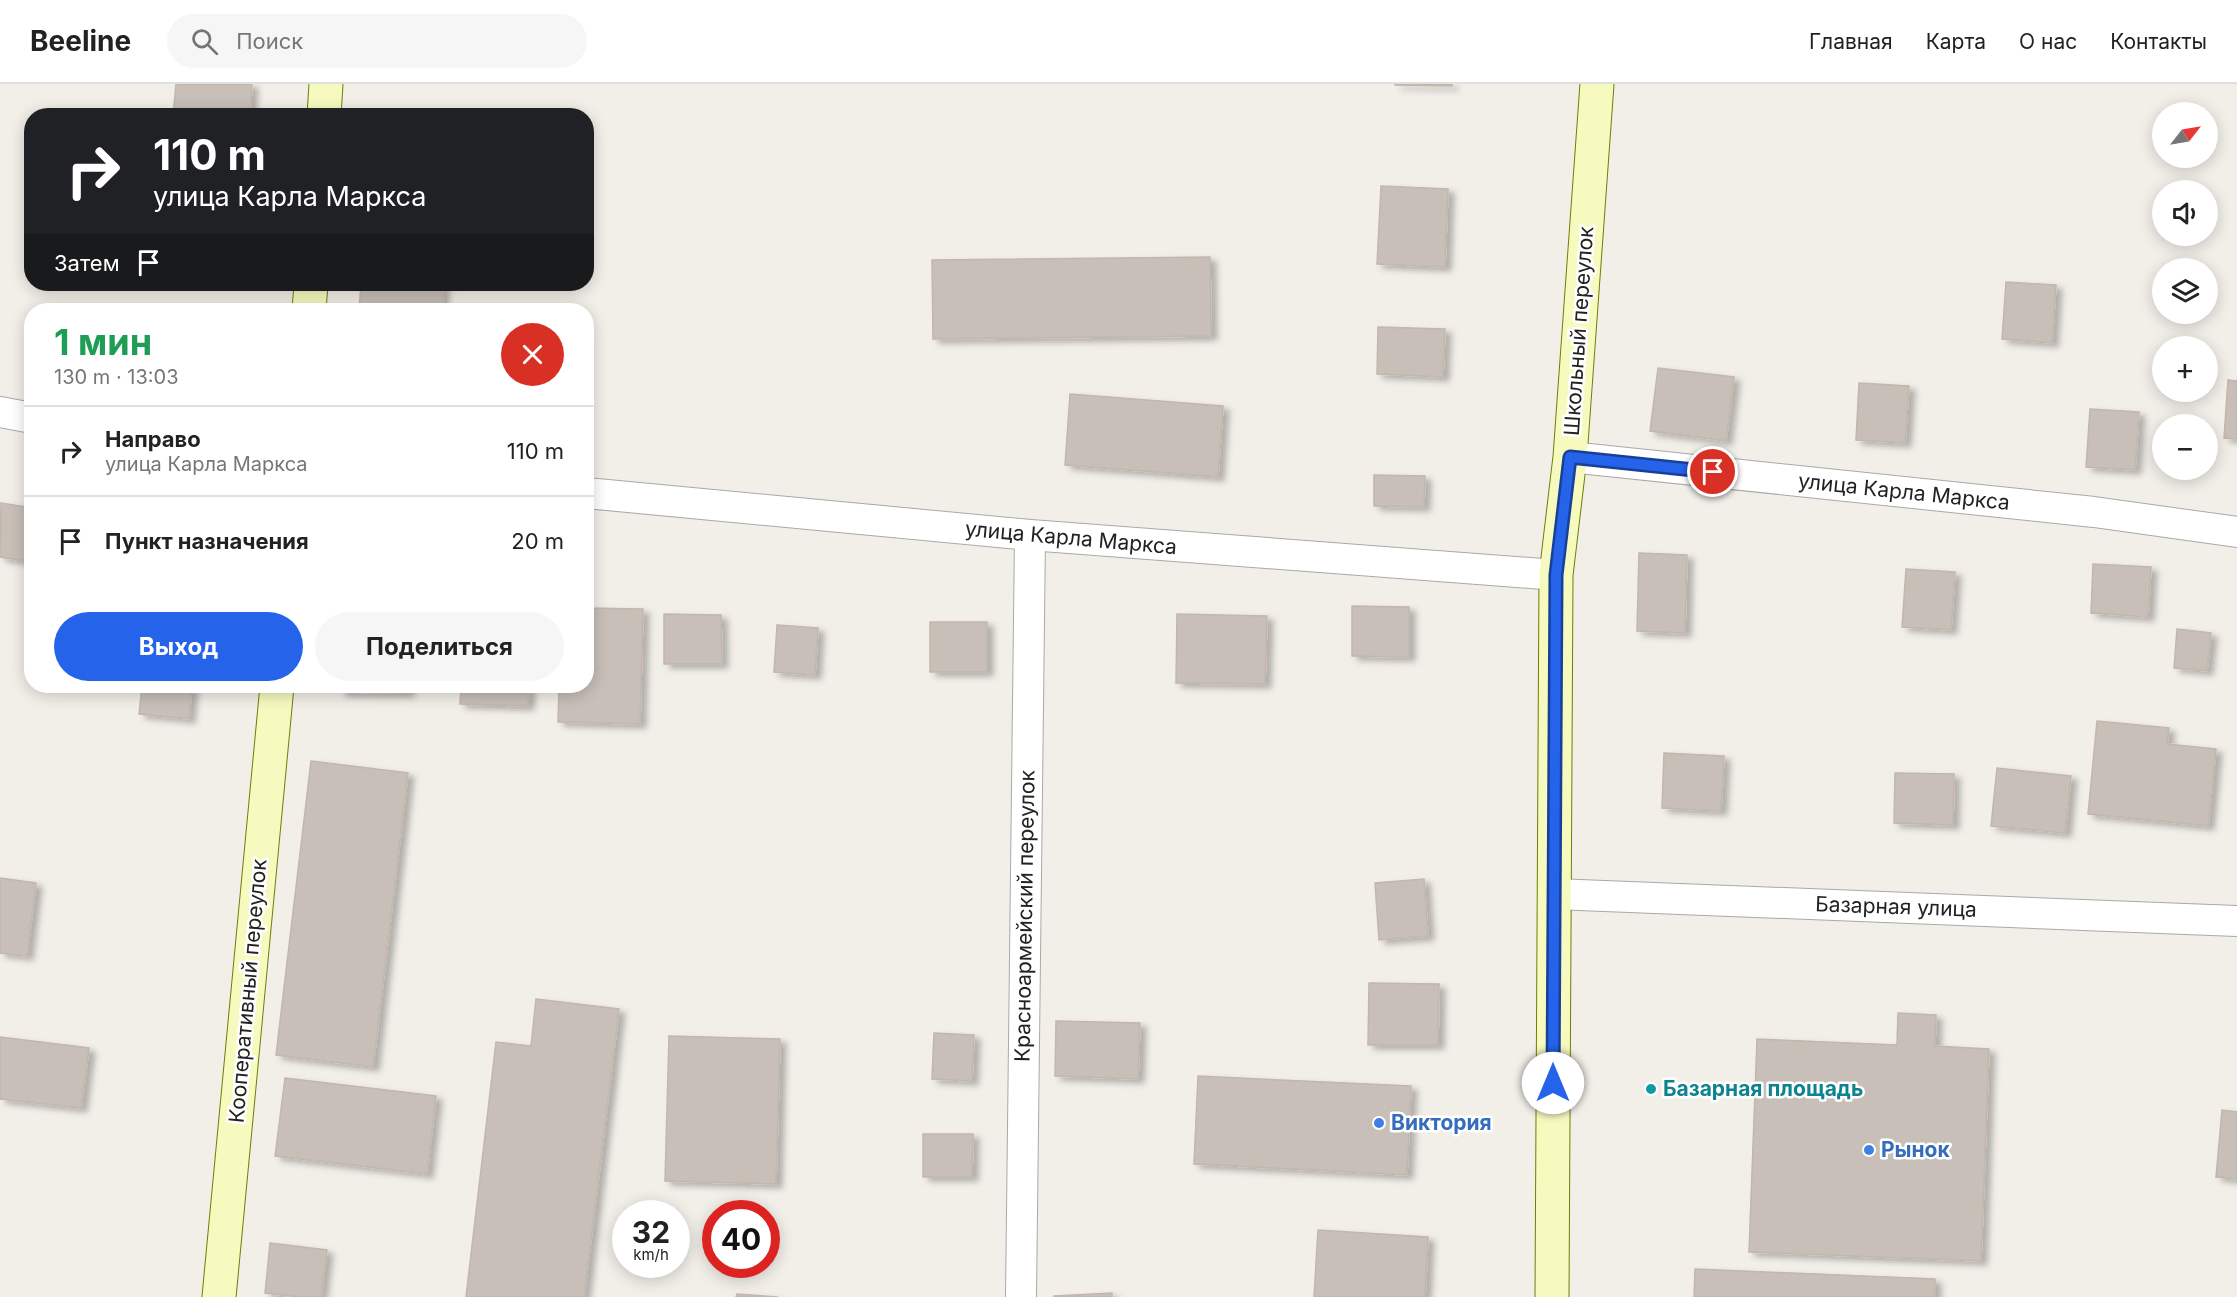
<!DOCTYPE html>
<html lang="ru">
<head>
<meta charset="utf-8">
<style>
	:root { --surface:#fff; --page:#f6f6f6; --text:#222; --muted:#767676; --line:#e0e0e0; --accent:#2563eb }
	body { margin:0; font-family:Inter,sans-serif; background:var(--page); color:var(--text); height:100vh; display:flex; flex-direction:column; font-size:22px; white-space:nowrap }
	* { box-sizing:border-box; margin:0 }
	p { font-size:20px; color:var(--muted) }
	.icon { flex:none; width:33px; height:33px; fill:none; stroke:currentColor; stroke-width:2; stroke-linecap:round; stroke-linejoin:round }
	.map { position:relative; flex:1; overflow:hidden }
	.sheet { position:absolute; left:24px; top:219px; width:570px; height:390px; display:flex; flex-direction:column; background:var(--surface); border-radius:24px; box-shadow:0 3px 15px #0003 }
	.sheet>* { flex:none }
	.hud { position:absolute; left:24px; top:24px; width:570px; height:183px; border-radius:24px; box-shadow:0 3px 15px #0003; background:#202124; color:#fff; overflow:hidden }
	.needle { width:39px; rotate:59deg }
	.tools { position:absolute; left:2152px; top:18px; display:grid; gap:12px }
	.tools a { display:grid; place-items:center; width:66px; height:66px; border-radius:50%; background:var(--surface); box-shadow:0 3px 15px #0003; font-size:30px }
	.speed { position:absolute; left:612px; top:1116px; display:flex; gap:12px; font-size:30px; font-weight:700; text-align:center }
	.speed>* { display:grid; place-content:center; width:78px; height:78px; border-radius:50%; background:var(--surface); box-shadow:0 3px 15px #0003; line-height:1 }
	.speed small { font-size:15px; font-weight:400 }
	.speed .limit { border:9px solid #d22; background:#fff; color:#111 }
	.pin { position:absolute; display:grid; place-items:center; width:51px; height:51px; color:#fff; margin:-26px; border:3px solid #fff; border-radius:50%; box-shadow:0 2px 6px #0007 }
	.me { position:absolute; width:66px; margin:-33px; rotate:0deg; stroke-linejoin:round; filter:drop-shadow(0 0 4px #0008) }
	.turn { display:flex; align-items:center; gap:21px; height:126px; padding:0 30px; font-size:27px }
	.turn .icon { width:78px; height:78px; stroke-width:2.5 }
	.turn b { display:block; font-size:42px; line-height:51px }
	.then { display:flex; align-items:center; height:57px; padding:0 30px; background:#0003; gap:12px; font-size:22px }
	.round { display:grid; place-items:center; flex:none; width:63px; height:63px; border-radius:32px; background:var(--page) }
	.summary { display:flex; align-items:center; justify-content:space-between; height:102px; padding:0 30px }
	h1 { font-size:36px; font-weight:700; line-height:45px; color:#1e9e55 }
	.action { display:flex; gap:12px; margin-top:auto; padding:12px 30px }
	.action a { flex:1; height:69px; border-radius:36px; background:var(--accent); color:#fff; font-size:24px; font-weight:700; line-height:69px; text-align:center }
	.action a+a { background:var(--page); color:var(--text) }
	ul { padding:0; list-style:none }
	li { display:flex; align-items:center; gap:18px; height:90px; padding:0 30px; border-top:2px solid var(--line) }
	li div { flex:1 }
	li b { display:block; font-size:22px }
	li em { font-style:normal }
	header { display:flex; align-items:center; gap:36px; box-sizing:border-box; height:84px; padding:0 30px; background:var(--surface); border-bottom:2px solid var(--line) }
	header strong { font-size:28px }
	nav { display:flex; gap:33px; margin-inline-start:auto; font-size:21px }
	.search { width:420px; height:54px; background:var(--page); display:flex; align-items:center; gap:15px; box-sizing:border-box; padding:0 21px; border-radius:33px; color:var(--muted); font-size:22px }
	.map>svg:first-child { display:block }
	.building { fill:#c7bfb8; stroke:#c4b6ab; stroke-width:1.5; filter:url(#shadow) }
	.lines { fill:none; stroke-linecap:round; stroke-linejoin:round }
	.street-casing { stroke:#a9a9a9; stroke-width:32 }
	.secondary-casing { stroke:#707d05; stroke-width:35 }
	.street { stroke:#fff; stroke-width:30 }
	.secondary { stroke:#f7fabf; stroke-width:33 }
	.route-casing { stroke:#184099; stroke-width:15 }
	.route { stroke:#2563eb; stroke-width:10 }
	.culture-dot { fill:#0f9aa8; stroke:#fff; stroke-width:2 }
	.shop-dot { fill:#3f7fe0; stroke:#fff; stroke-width:2 }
	.labels { text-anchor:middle; stroke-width:5; stroke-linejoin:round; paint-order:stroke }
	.street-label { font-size:21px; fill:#222; stroke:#fff }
	.culture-label { font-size:21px; font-weight:bold; fill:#0d838f; stroke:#fff; text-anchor:start }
	.shop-label { font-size:21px; font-weight:bold; fill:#366cbe; stroke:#fff; text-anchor:start }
</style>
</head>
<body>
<header>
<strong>Beeline</strong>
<div class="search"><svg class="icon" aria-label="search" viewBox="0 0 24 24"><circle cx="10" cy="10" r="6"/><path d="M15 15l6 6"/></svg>Поиск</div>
<nav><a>Главная</a><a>Карта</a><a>О нас</a><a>Контакты</a></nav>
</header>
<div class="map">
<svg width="2237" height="1213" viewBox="0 0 2237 1213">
	<defs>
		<filter id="shadow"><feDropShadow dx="6" dy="4" stdDeviation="3" flood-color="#0004"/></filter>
	</defs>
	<rect width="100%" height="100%" fill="#f2efe9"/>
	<path class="building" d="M176,0H252L250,32H173Z
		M1395,0H1452V2L1395,1Z
		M1381,102L1448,105L1445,183L1377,180Z
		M1210,173L1211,252L933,255L932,176Z
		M2006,198L2056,201L2052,259L2002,255Z
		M361,200H443L442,226H359Z
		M1378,243L1445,245L1443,293L1377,290Z
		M1658,284L1734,293L1726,357L1650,347Z
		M2228,296L2237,297V355L2224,354Z
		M1859,299L1909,302L1905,359L1856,356Z
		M1070,310L1223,322L1218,393L1065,381Z
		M2090,325L2139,328L2135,386L2086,383Z
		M1374,391L1425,392L1424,423L1374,422Z
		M1,419L32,424V478L0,473Z
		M1639,469L1687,471L1685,549L1637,547Z
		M2093,480L2151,483L2148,533L2091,529Z
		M1906,485L1955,488L1951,546L1902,543Z
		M1352,522L1409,523V573L1352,572Z
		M586,524L643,525L640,640L558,638L559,602H586Z
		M664,530L721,531L722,580H664Z
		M1177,530L1267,532L1265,600L1176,599Z
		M930,538H987V588H930Z
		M777,541L818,544L815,591L774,588Z
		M2177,545L2211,549L2207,587L2174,584Z
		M142,602H192L189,635L139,630Z
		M340,602H408V609L340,608Z
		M461,602H529L528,622L460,620Z
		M2097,637L2169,644L2167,660L2216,665L2208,742L2088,730Z
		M1664,669L1724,672L1721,727L1662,724Z
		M311,677L408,689L373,983L276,971Z
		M1997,684L2071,692L2065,749L1991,742Z
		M1895,689L1954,690L1953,741L1894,739Z
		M0,794L36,799L27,872L0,869Z
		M1424,795L1428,852L1379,856L1375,799Z
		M1369,899L1439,900L1438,961H1368Z
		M536,915L619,925L584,1213H466L496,958L531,962Z
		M1898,929L1936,931L1935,962L1989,965L1981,1177L1749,1168L1757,955L1897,961Z
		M1056,937L1140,939L1138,995L1055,992Z
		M934,949L974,951L972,997L932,995Z
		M669,952L780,955L776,1100L665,1097Z
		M0,953L89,964L81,1024L0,1015Z
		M1198,992L1411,1002L1407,1091L1194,1080Z
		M285,994L436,1012L427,1090L275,1072Z
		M2222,1026L2237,1028V1095L2216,1093Z
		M923,1050H973L972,1093H923Z
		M1318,1146L1428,1153L1425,1213H1314Z
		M270,1159L327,1166L321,1213H300L265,1209Z
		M1695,1185L1935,1195V1213H1694Z
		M1112,1209V1213H1054V1212Z
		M737,1210L778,1213H736Z"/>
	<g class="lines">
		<defs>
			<path id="street" d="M0,328L32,334
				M1570,373L2094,428L2237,448
				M586,409L1030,451L1556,491
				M1554,810L2237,837
				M1021,1213L1030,451"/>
			<path id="secondary" d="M324,32L326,0
				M309,226L311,200
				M219,1213L277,602
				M1552,1213L1556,491L1570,373L1597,0"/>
		</defs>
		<use href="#street" class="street-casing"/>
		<use href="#secondary" class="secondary-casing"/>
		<use href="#street" class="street"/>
		<use href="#secondary" class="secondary"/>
	</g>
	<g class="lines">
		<defs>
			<path id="route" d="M1553,999L1556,491L1570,373L1713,388"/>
		</defs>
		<use href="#route" class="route-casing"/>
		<use href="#route" class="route"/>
	</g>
	<circle class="culture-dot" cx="1651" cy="1005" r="6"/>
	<g class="shop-dot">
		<circle cx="1379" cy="1039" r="6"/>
		<circle cx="1869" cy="1066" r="6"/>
	</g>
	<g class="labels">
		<g class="street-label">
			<text transform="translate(1579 247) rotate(-86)" y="7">Школьный переулок</text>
			<text transform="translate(1904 408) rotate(6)" y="7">улица Карла Маркса</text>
			<text transform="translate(1071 454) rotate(5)" y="7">улица Карла Маркса</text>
			<text transform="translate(1896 823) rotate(2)" y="7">Базарная улица</text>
			<text transform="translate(1025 832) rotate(-89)" y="7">Красноармейский переулок</text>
			<text transform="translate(248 907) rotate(-85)" y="7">Кооперативный переулок</text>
		</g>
		<g class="culture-label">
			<text x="1663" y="1012">Базарная площадь</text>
		</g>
		<g class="shop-label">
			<text x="1391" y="1046">Виктория</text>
			<text x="1881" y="1073">Рынок</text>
		</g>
	</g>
</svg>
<div class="tools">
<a><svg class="needle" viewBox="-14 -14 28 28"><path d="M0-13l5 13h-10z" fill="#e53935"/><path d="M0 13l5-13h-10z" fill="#767676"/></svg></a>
<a><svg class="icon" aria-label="sound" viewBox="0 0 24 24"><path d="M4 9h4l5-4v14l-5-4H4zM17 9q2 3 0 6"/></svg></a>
<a><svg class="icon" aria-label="layers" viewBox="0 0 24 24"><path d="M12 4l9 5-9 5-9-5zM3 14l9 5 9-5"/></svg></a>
<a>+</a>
<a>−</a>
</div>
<div class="speed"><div>32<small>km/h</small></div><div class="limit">40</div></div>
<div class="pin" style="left:1713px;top:388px;background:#d93025"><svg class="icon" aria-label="arrive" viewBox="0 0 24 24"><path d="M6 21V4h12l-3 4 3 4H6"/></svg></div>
<svg class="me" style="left:1553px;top:999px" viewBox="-20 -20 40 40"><circle r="19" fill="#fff"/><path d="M0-13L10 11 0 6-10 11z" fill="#2563eb"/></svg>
<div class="hud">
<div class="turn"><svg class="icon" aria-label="right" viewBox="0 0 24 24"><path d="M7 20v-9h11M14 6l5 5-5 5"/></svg><div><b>110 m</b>улица Карла Маркса</div></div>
<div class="then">Затем<svg class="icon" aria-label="arrive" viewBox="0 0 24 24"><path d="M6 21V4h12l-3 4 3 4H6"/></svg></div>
</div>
<section class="sheet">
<div class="summary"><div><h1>1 мин</h1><p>130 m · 13:03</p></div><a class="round" style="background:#d93025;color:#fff"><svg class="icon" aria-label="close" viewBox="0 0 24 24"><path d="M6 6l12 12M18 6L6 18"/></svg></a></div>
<ul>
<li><svg class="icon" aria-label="right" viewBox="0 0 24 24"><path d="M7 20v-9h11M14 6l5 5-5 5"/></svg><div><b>Направо</b><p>улица Карла Маркса</p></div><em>110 m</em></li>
<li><svg class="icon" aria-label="arrive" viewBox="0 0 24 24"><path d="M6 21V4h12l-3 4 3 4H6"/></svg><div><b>Пункт назначения</b></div><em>20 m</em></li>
</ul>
<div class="action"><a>Выход</a><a>Поделиться</a></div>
</section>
</div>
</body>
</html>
